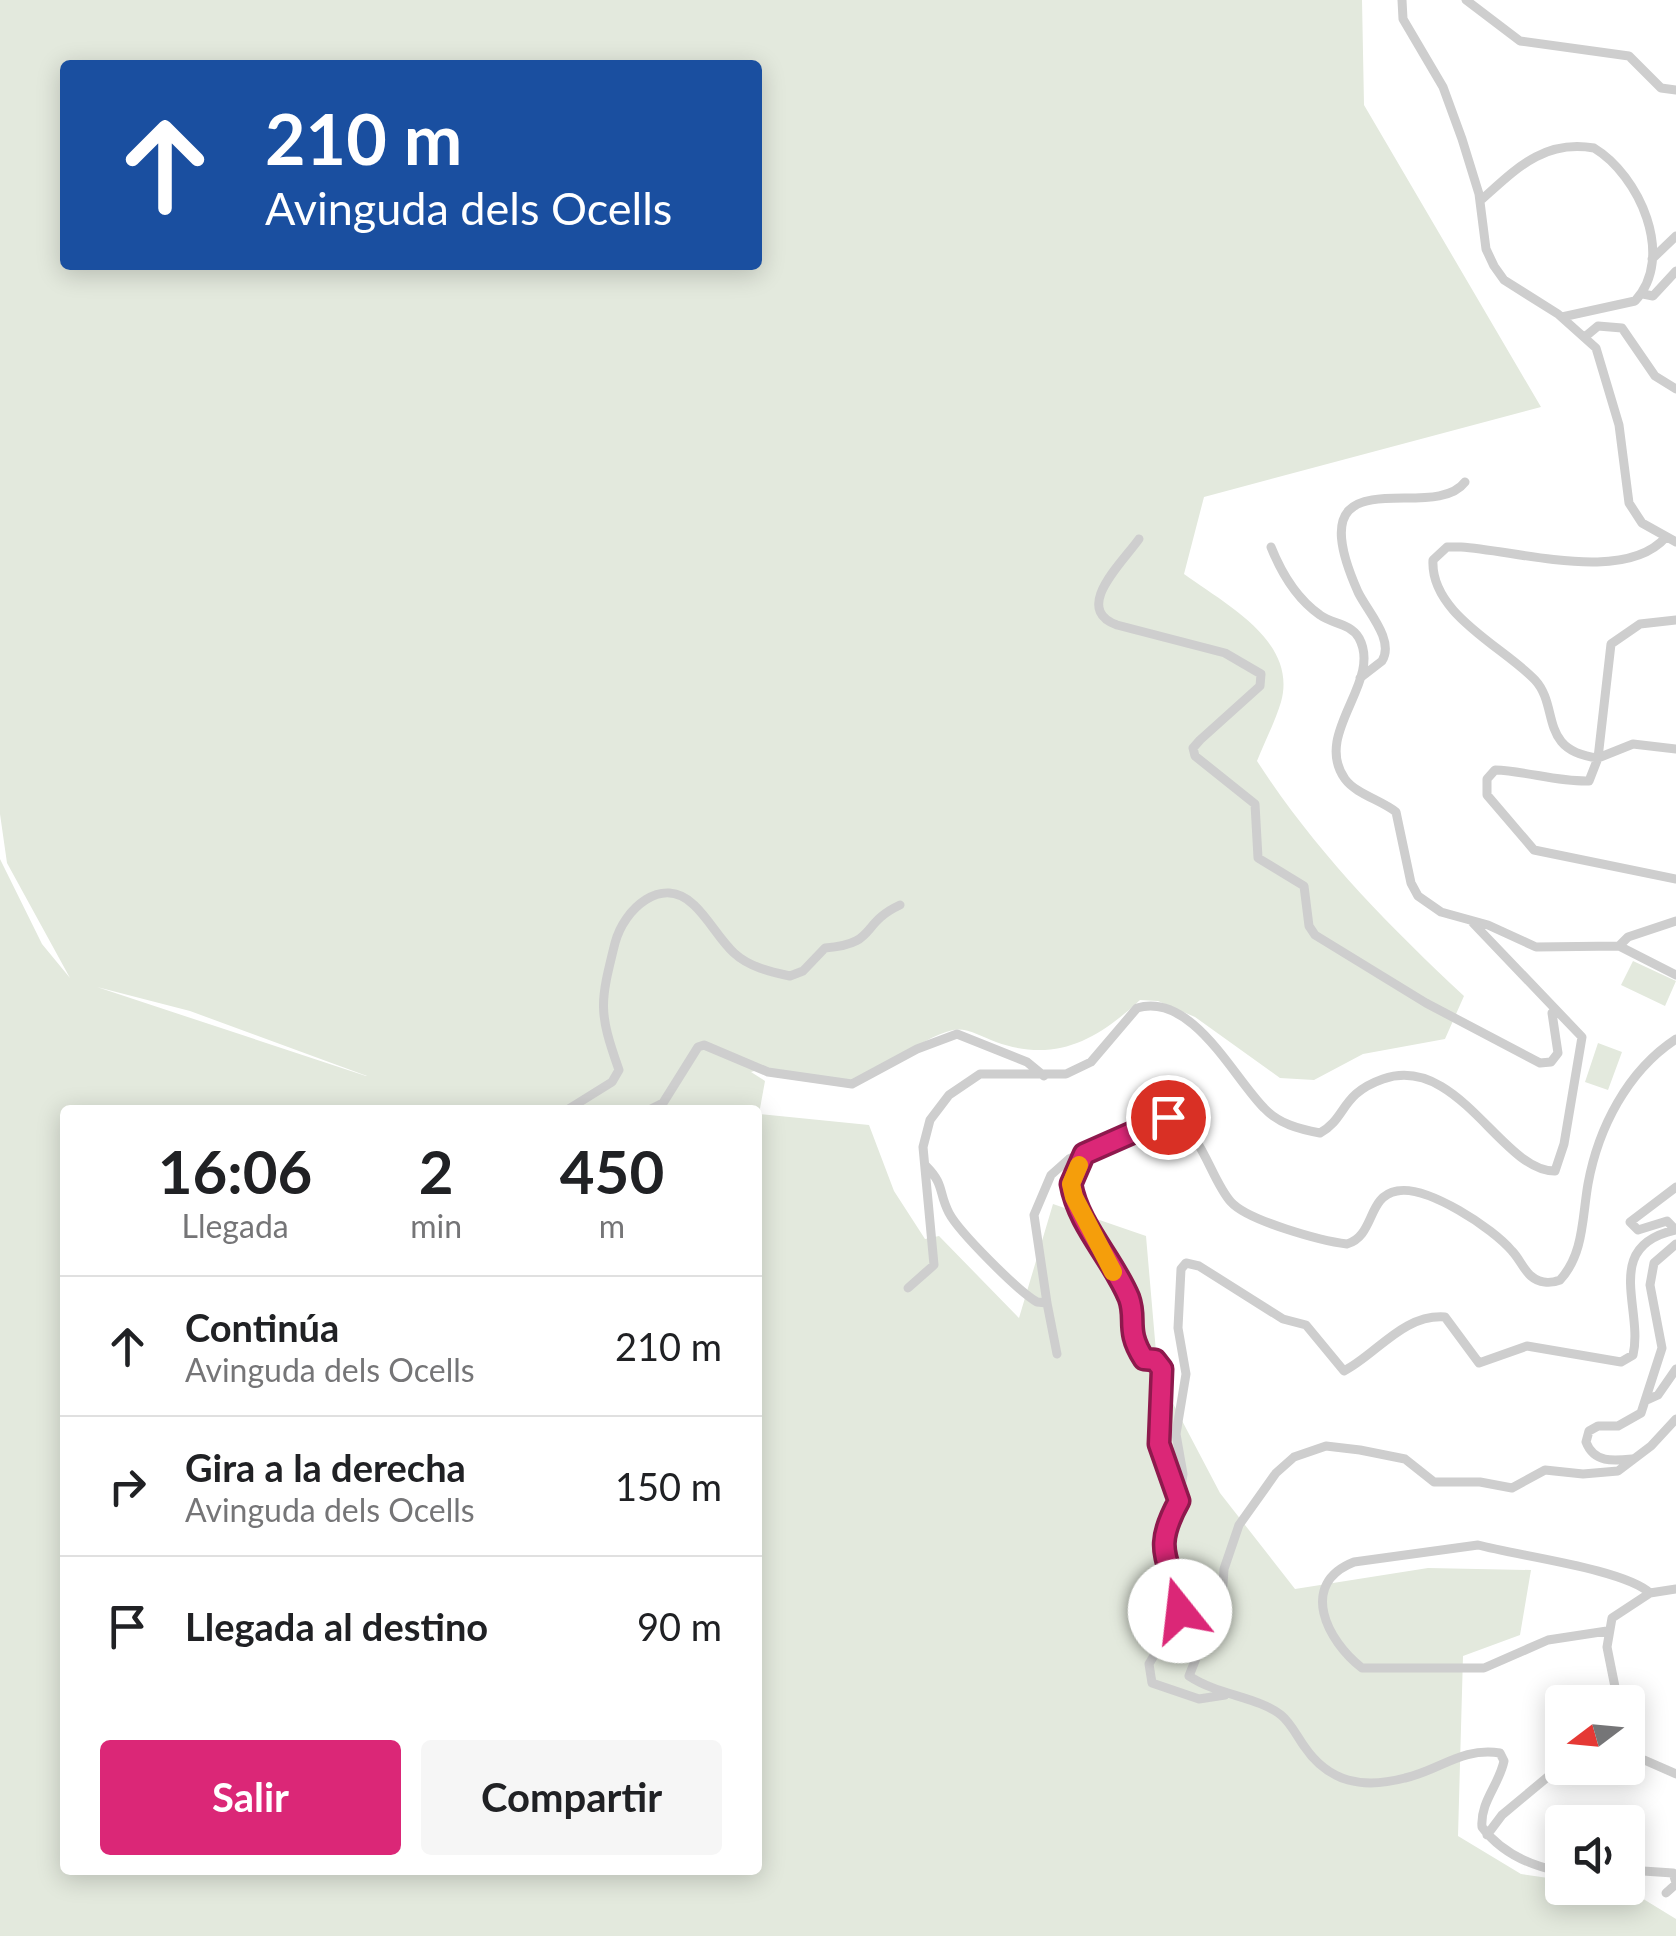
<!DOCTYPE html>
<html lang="es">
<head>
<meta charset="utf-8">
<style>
	:root { --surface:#fff; --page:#f6f6f6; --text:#202124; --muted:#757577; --line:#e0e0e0; --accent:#db2777 }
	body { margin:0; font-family:Lato,sans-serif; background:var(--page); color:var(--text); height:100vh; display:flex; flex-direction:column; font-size:38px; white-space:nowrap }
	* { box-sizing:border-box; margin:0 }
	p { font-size:32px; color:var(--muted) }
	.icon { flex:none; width:55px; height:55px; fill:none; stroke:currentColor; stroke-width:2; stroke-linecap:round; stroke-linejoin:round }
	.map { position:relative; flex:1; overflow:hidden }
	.side { position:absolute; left:60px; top:1105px; width:702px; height:770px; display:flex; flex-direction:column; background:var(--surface); border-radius:10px; box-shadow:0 5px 25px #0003 }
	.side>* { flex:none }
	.guide { position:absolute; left:60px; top:60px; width:702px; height:210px; border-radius:10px; box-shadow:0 5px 25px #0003; background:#1a4fa0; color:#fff; overflow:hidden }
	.needle { width:65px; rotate:254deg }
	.fabs { position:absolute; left:1545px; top:1685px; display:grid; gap:20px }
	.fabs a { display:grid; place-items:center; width:100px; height:100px; border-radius:10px; background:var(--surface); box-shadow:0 5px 25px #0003; font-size:50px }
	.pin { position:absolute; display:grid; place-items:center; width:85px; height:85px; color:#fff; margin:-42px; border:5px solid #fff; border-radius:50%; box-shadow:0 2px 10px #0007 }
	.me { position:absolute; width:110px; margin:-55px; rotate:344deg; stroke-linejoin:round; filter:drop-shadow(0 0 8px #0008) }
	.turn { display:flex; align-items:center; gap:35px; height:210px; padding:0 40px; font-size:45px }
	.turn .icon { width:130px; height:130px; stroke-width:2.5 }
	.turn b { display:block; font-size:70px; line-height:85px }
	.eta { display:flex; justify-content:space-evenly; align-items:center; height:170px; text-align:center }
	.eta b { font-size:60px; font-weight:700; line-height:70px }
	.button { display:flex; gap:20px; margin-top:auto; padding:20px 40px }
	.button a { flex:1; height:115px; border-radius:10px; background:var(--accent); color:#fff; font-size:40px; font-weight:700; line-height:115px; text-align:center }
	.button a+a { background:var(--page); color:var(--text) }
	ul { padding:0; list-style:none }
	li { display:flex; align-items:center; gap:30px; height:140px; padding:0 40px; border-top:2px solid var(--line) }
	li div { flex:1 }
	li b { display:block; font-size:38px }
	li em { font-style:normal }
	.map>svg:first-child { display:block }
	.green { fill:#e3e9dd; fill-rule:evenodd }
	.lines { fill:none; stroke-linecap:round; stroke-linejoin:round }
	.minor { stroke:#cecece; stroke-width:9 }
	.route-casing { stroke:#8e194d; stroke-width:25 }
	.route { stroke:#db2777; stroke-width:18 }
	.slow { stroke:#f59e0b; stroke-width:18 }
</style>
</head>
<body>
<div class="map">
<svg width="1676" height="1936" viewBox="0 0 1676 1936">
	<rect width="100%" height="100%" fill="#fff"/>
	<path class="green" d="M0,0H1362L1364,105L1541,407L1204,497L1184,574C1225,604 1298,641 1281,702C1275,722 1265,741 1257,761C1316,852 1385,922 1464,996L1445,1039L1363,1054L1314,1080L1280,1078L1195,1017L1158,1001L1140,1000C1096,1041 1055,1063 996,1042C983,1037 966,1027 953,1030C916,1039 883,1075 849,1080C816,1084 782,1061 751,1072L765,1081L759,1114L869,1125L894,1191L925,1239L939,1236L1019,1318L1053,1204L1146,1236L1158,1375L1220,1493L1295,1589L1428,1568L1531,1570L1520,1635L1463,1656L1458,1836L1521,1874L1562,1880V1888L1627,1889L1676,1919V1936H0V859L42,944L70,978L7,863L0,814ZM65,65H758V265H65ZM97,987L190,1011L367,1076H366ZM65,1110H758V1870H65Z
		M1633,961L1676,981L1665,1006L1621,985Z
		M1598,1043L1622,1052L1608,1090L1585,1082Z"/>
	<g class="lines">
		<path class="minor" d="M1402,0L1403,19L1443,87L1462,139L1479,194L1486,249L1494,266L1504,280L1558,314L1596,348L1619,425L1629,503L1642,523L1676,542
			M1466,0L1520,41L1629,56L1661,88L1676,90
			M1480,201C1515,170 1543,139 1594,148C1639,175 1676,257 1635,301L1562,317
			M1652,259L1676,236
			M1643,294L1653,296L1676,271
			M1586,336L1598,326L1622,328L1655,376L1676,389
			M1139,539C1122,563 1072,609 1117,625L1225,653L1261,674L1260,686L1200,740L1193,748L1195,756L1255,804L1258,858L1304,886L1309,926L1315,935L1426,1003L1540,1063L1551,1062L1558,1053L1552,1013
			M1271,547C1281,572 1297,599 1320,615C1332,624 1350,623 1359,638C1383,682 1312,733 1345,779C1356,794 1381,800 1396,812L1411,883L1418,896L1441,912L1488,925L1536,947L1619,946L1628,937L1676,921
			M1676,620L1640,624L1611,644L1598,758L1589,781C1557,782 1527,771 1495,770L1487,779V795L1534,850L1676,879
			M1360,678L1382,661C1395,640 1367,611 1358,592C1294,448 1432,526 1465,482
			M1598,758C1538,751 1560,707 1535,680C1504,647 1430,614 1433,560L1447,547H1461C1520,551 1625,584 1666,537
			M1598,758L1633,744L1676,749
			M1619,946L1676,975
			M567,1110L612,1082L619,1070C598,1011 600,1003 615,943C624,909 662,874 694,905C709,919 719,939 734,953C749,967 771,972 790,976L803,971L825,948C878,944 859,924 900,905
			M649,1110L663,1103L698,1047L704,1045L768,1072L852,1084L917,1049L957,1034L1027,1062L1044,1076
			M1083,1154L1071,1184L1074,1197L1131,1304L1129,1326L1144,1359L1155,1360C1175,1383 1157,1412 1159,1439C1160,1461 1169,1481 1179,1501C1149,1556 1174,1558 1180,1611L1149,1664L1152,1683L1199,1699L1225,1695
			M926,1166C945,1185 938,1192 949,1213C959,1232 1019,1292 1037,1302L1047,1303L1034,1215L1051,1175L1069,1159L1168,1117C1201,1126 1210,1179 1231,1202C1248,1221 1322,1241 1347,1244C1375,1236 1367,1196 1397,1191C1427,1185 1493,1228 1512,1251C1519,1258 1523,1269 1531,1276C1539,1283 1550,1284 1560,1280C1584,1254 1582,1218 1588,1184C1598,1129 1627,1071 1676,1039
			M1676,1187L1630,1222L1638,1230L1667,1221L1676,1230
			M908,1288L934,1265L923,1147L930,1120L949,1095L980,1074H1066L1091,1062L1137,1008C1192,992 1233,1077 1264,1108C1279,1124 1299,1129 1320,1133C1347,1118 1340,1094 1383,1079C1458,1053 1502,1172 1555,1171L1564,1144L1582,1037L1473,923
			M1047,1303L1057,1354
			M1647,1400L1658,1395L1676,1369
			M1632,1459C1613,1461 1594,1463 1586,1442L1589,1431L1598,1426H1618L1641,1413L1662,1348L1650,1285L1654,1263L1676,1244
			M1179,1501L1183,1474L1176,1434L1186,1374L1178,1328L1181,1269L1186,1263L1199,1266L1283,1319L1306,1325L1344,1371C1377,1354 1403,1314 1445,1317L1479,1363L1527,1346L1621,1362L1633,1355C1644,1309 1601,1246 1676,1230
			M1607,1631L1548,1640L1484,1668H1362C1327,1641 1298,1584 1354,1562L1478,1545C1519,1556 1624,1569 1650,1593
			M1605,1702L1615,1689
			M1618,1702L1607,1647L1612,1618L1650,1593L1676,1589
			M1628,1735L1642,1759L1676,1774
			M1487,1835L1502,1815L1562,1765
			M1628,1870L1673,1873L1676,1883
			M1562,1872C1531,1866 1502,1854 1482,1827C1480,1802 1499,1785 1504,1761L1500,1753C1462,1747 1440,1770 1405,1778C1363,1789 1329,1783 1304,1746C1297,1736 1290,1722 1281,1715C1259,1697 1217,1695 1189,1676L1200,1648L1221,1616L1224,1569L1239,1525L1276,1473L1294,1457L1326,1446L1360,1450L1405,1459L1434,1482H1480L1512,1488L1545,1470L1583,1474L1618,1471L1651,1446L1676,1419
			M1666,1893L1676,1884"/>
	</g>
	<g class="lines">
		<defs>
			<path id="route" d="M1168,1117L1084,1154L1071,1184C1078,1225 1113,1259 1129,1298C1137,1320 1125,1330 1144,1359L1155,1360L1162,1369L1159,1444L1179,1501C1149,1555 1173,1559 1180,1611"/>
		</defs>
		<use href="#route" class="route-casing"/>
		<use href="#route" class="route"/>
		<path class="slow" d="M1079,1165L1071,1184L1074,1197L1113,1272"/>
	</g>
</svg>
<div class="fabs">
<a><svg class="needle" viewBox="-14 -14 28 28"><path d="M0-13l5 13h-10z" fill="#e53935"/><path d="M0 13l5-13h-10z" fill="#757577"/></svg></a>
<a><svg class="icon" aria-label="sound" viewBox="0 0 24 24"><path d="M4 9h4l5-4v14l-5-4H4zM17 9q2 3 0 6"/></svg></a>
</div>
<div class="pin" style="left:1168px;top:1117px;background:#d93025"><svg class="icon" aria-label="arrive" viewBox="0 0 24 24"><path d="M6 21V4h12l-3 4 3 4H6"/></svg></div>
<svg class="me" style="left:1180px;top:1611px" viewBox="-20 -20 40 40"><circle r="19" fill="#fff"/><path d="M0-13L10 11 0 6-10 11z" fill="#db2777"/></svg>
<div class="guide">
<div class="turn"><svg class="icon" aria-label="ahead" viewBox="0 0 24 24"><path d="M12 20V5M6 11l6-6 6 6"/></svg><div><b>210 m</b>Avinguda dels Ocells</div></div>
</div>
<section class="side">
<div class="eta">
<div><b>16:06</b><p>Llegada</p></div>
<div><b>2</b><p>min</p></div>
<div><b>450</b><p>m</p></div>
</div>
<ul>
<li><svg class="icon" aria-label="ahead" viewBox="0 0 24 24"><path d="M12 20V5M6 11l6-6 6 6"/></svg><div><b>Continúa</b><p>Avinguda dels Ocells</p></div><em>210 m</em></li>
<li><svg class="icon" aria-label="right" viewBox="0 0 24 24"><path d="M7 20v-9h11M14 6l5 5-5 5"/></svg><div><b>Gira a la derecha</b><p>Avinguda dels Ocells</p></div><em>150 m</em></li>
<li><svg class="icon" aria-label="arrive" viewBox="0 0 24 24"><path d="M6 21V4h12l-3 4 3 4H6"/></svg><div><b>Llegada al destino</b></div><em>90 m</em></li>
</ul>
<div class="button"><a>Salir</a><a>Compartir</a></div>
</section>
</div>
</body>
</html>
